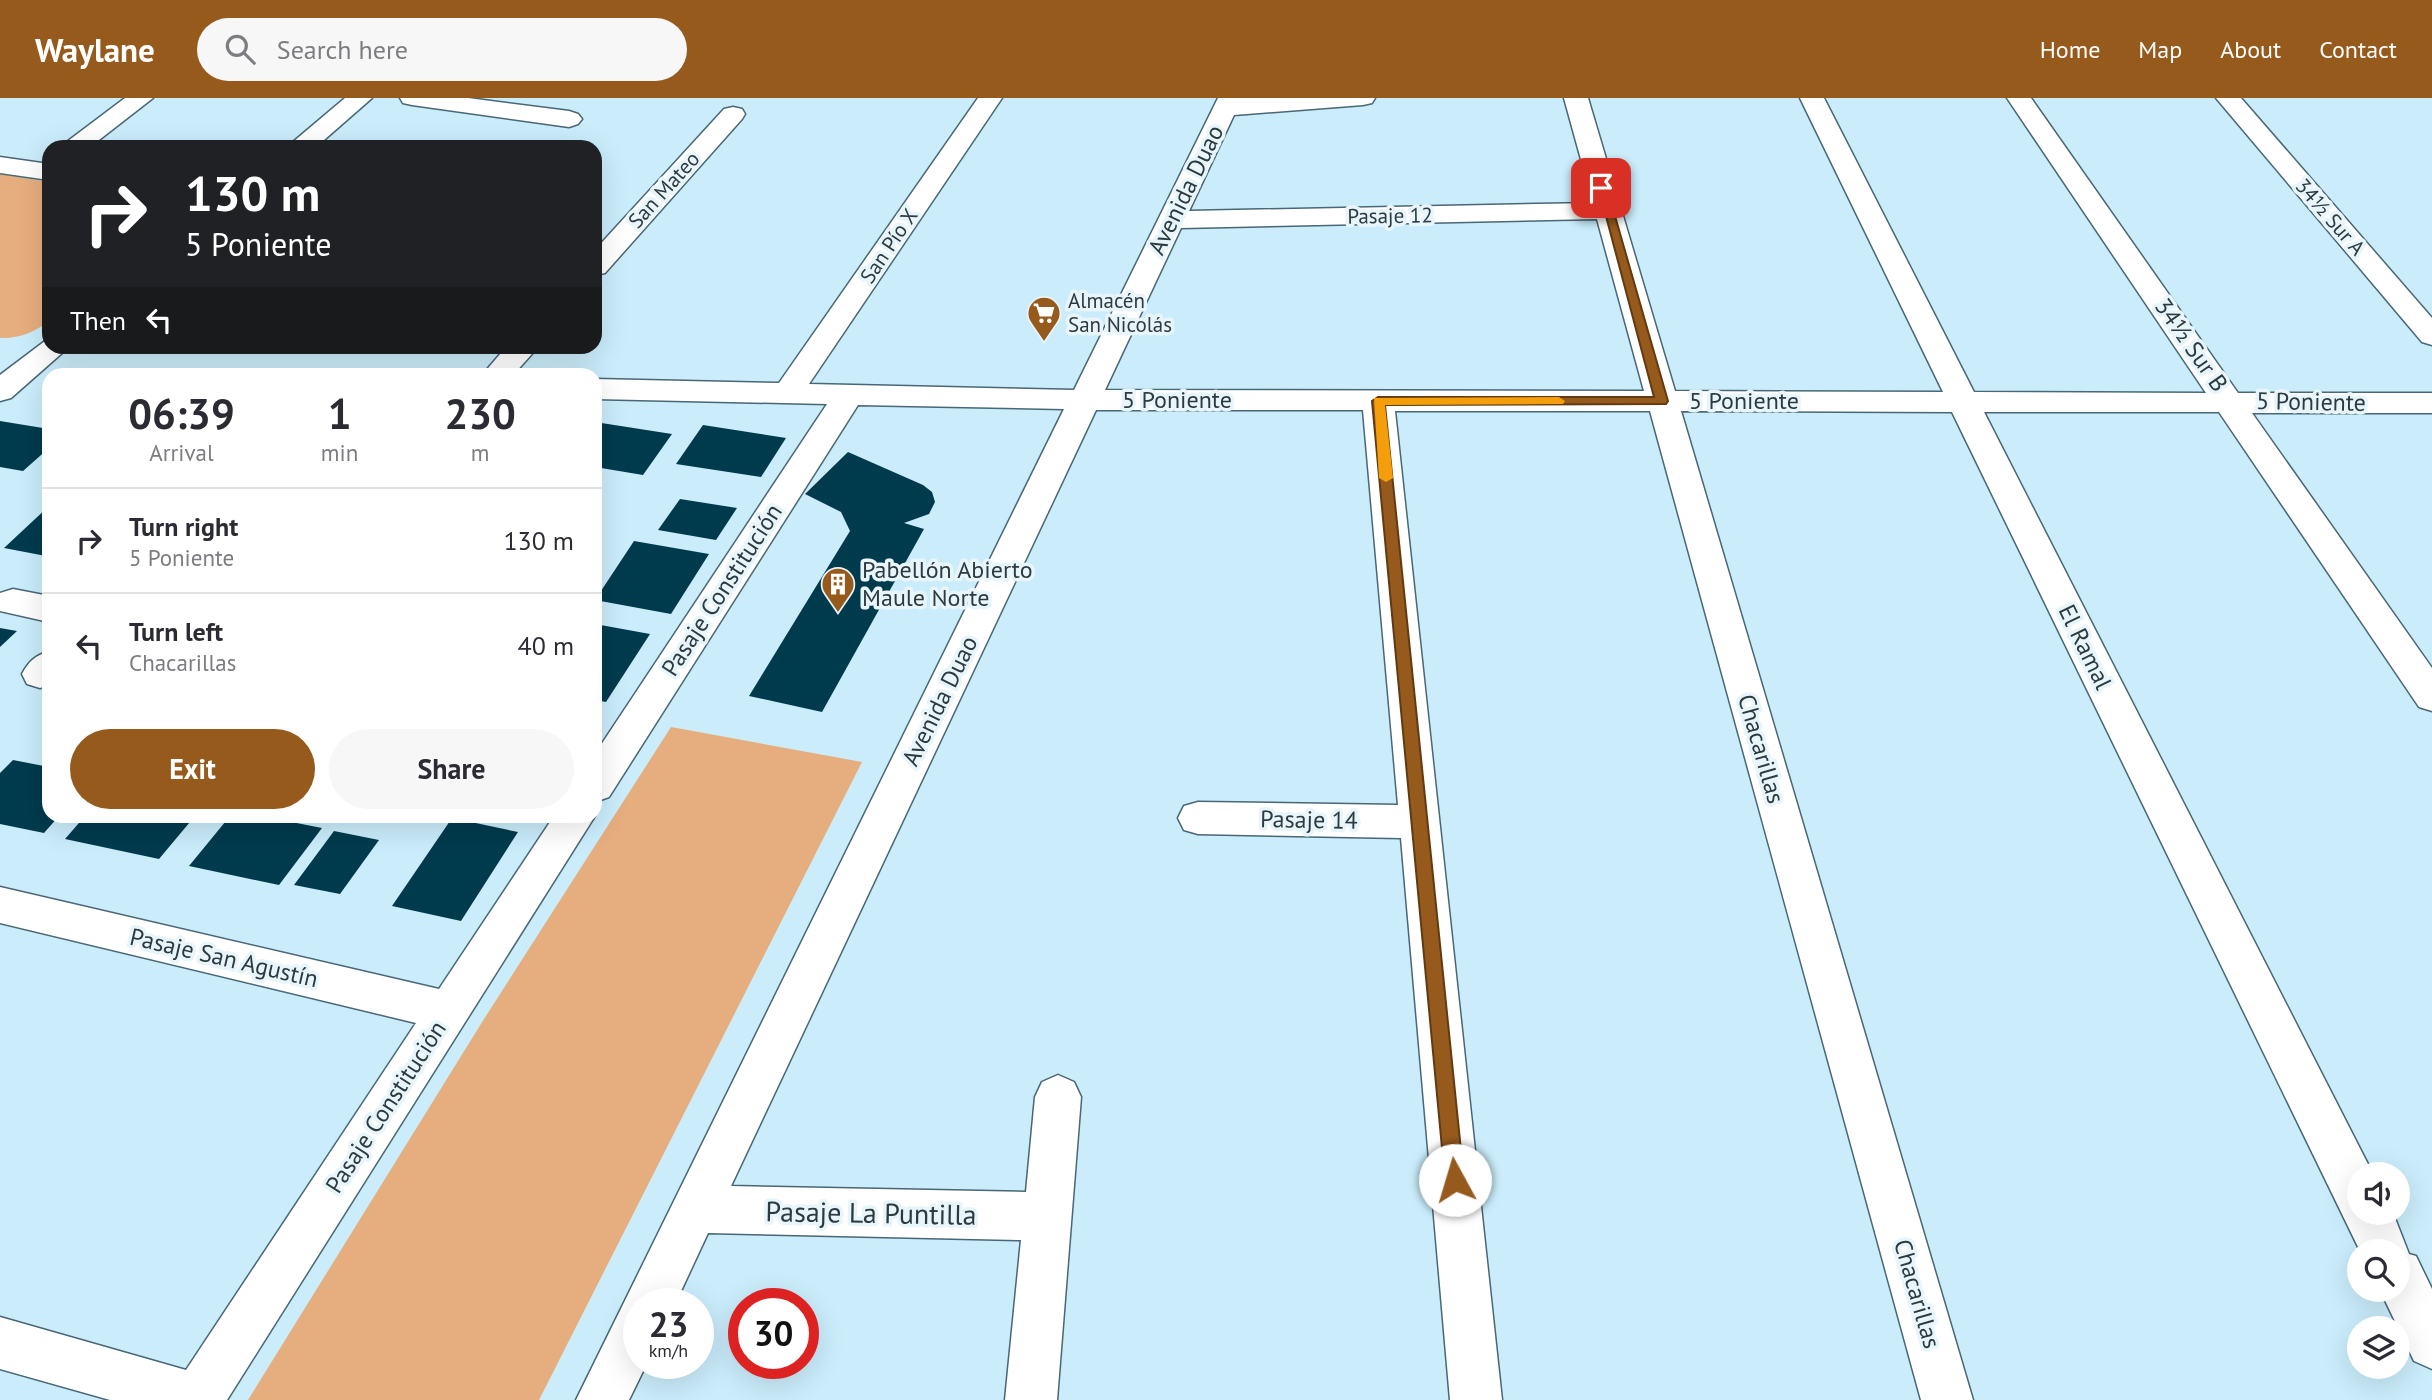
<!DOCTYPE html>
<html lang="en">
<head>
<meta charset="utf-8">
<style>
	:root { --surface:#fff; --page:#f7f7f7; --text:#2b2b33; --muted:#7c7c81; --line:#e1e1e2; --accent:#965a1c }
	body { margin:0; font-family:"PT Sans",sans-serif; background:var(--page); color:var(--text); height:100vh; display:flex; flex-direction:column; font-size:26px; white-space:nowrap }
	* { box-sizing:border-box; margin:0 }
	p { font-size:23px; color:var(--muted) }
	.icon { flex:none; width:38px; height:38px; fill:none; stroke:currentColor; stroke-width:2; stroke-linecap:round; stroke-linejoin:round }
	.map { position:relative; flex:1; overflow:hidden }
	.panel { position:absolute; left:42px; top:270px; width:560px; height:455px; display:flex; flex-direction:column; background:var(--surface); border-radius:21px; box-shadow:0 7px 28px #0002 }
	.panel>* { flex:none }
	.guide { position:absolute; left:42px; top:42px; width:560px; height:214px; border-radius:21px; box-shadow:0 7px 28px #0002; background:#202124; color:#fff; overflow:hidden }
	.tools { position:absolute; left:2347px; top:1064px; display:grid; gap:14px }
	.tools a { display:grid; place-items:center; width:63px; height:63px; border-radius:50%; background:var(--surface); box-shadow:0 7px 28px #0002; font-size:35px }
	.speed { position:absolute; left:623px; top:1190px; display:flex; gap:14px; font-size:35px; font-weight:700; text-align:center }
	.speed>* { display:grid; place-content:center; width:91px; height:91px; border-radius:50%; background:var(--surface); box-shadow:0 7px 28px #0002; line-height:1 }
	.speed small { font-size:18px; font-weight:400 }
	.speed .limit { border:10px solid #d22; background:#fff; color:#111 }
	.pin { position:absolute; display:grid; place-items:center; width:60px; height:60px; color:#fff; margin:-30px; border-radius:14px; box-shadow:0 4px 10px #0006 }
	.me { position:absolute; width:77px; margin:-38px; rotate:354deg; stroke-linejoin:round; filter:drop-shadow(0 0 5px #0008) }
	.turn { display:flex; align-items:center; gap:24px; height:147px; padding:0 28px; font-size:32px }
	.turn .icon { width:91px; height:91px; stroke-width:2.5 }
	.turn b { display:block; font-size:49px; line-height:60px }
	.then { display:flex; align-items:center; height:66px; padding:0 28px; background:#0003; gap:14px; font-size:26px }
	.eta { display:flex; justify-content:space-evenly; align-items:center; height:119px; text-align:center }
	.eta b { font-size:42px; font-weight:600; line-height:49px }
	.primary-button { display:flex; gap:14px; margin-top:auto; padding:14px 28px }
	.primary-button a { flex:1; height:80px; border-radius:42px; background:var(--accent); color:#fff; font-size:28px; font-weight:600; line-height:80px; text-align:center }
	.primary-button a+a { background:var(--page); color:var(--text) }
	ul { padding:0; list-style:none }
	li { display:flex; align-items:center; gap:21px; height:105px; padding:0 28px; border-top:2px solid var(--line) }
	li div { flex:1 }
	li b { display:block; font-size:26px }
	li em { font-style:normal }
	header { display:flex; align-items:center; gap:42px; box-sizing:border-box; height:98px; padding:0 35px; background:var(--accent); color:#fff }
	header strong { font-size:33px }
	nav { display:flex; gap:38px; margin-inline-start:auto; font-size:24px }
	.search { width:490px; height:63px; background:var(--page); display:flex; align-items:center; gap:18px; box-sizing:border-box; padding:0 24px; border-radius:38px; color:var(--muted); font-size:26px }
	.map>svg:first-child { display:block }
	.green { fill:#e6ae7e }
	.building { fill:#003b4d }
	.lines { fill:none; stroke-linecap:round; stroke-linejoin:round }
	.minor-casing { stroke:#496774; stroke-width:3 }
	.minor { fill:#fff; fill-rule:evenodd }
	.route { fill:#965a1c; stroke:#623a12; stroke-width:2 }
	.slow { fill:#f59e0b }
	.labels { text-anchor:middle; stroke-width:7; stroke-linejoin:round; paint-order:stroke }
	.far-street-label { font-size:21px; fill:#2d3b41; stroke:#e8f6fc }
	.far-poi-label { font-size:21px; fill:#2d3b41; stroke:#e8f6fc; text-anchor:start }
	.street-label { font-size:24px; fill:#2d3b41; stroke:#e8f6fc }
	.poi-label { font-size:24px; fill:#2d3b41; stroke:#e8f6fc; text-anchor:start }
	.near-street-label { font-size:28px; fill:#2d3b41; stroke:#e8f6fc }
</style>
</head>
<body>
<header>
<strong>Waylane</strong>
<div class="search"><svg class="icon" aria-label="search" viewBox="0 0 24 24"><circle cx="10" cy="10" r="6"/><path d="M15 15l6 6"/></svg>Search here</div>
<nav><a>Home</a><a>Map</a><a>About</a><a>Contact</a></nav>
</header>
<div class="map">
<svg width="2432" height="1302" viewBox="0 0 2432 1302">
	<rect width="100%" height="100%" fill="#caecfb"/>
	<path class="green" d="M0,76L49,84V223C35,234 18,241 0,240Z
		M671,629L862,664L539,1302H248L484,921Z"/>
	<path class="building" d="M0,323L49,331V350L23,373L0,369Z
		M595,324L672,336L643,377L595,369Z
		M703,327L786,340L761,379L676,366Z
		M848,354L923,387L932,394L935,404L929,416L904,425L924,431L822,614L749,598L850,433L841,414L805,396Z
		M680,401L737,410L716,442L658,432Z
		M49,408V455L46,458L4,450Z
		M634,443L709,456L671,516L595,502Z
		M595,526L650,536L606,604L595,602Z
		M0,530L17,533L0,549Z
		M13,662L49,669V718H59L44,735L0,726V675Z
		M85,718H195L159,761L65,741Z
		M230,718H261L322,730L279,787L189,768Z
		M452,720L518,734L461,823L392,808Z
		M334,733L379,742L340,796L294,787Z"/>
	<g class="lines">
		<defs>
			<path id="minor" d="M125,0H153L90,49H60Z
				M345,0H372L316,49H287Z
				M400,0H468L569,13L578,16L582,21L578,26L569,29L412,7L403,5Z
				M978,0H1002L809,286L1074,292L1218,0H1375L1372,5L1363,7L1234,17L1189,113L1593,105L1564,0H1588L1675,293L1943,294L1800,0H1824L1974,294L2206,295L2007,0H2031L2238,295H2432V315H2252L2432,570V613L2419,609L2219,314H1984L2373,1076H2359V1115H2393L2409,1156L2416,1158L2432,1191V1271L2414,1263L2380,1192H2398V1153H2360L1952,314L1681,313L1973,1302H1921L1650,313H1395L1502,1302H1450L1401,740L1198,736L1184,732L1178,720L1184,708L1198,704L1398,707L1363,312H1096L731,1088L1026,1094L1035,999L1042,984L1058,977L1074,984L1081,999L1057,1302H1005L1021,1142L708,1135L675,1206H639V1265H647L629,1302H576L1064,311L858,307L609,699L595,704V656L827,306L595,301V281L779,285ZM1597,121L1644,293L1105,292L1181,130Z
				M2216,0H2241L2432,220V247L2422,244Z
				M733,9L742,11L745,16L742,21L605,175L595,177V152L724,11Z
				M0,59L49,66V82L0,75Z
				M49,240V248H70L11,300L0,303V277Z
				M507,248H539L514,276H483Z
				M13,491L49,498V524L0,513V495Z
				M49,553V587L40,590L27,586L22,576C29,563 35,558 49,553Z
				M554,718H595L227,1302H110L0,1271V1219L186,1272L416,925L0,825V789L439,891Z"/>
		</defs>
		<use href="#minor" class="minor-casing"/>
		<use href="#minor" class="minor"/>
	</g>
	<path class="route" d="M1598,88L1607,90L1668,303L1666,306L1385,307L1464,1082L1462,1089L1455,1091L1448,1089L1445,1082L1372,303L1378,299H1654Z"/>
	<path class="slow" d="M1559,299L1565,303L1563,306L1385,307L1393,380L1386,384L1379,380L1374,300Z"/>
	<defs>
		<symbol id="supermarket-pin" viewBox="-11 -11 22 30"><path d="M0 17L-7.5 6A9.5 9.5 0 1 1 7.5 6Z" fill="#965a1c" stroke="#e8f6fc"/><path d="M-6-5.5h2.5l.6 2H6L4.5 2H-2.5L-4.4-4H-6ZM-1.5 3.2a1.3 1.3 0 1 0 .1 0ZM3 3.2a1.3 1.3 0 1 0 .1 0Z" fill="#fff"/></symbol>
		<symbol id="building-pin" viewBox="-11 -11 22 30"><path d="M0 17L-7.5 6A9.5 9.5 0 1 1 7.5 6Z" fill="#965a1c" stroke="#e8f6fc"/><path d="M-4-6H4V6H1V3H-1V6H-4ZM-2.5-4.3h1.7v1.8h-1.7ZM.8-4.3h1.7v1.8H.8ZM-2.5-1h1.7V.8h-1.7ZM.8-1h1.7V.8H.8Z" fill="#fff"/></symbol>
	</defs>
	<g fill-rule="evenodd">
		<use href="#supermarket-pin" x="1025" y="196" width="38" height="52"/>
		<use href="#building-pin" x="819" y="467" width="38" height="52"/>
	</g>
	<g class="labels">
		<g class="far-street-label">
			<text transform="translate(664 92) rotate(-48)" y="7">San Mateo</text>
			<text transform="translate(1390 118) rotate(-1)" y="7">Pasaje 12</text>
			<text transform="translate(2330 119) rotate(49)" y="7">34½ Sur A</text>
			<text transform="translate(889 148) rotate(-56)" y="7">San Pío X</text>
		</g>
		<g class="far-poi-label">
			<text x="1068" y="210">Almacén<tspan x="1068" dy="24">San Nicolás</tspan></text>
		</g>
		<g class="street-label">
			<text transform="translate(1186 92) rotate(-64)" y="8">Avenida Duao</text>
			<text transform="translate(2191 247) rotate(55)" y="8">34½ Sur B</text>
			<text x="1177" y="310">5 Poniente</text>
			<text x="1744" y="311">5 Poniente</text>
			<text transform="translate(2311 304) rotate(1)" y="8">5 Poniente</text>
			<text transform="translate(722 492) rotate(-57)" y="8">Pasaje Constitución</text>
			<text transform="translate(2085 549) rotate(64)" y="8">El Ramal</text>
			<text transform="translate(940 603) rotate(-64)" y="8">Avenida Duao</text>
			<text transform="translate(1761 651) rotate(74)" y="8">Chacarillas</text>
			<text transform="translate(1309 722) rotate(1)" y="8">Pasaje 14</text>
			<text transform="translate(224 860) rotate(13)" y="8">Pasaje San Agustín</text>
			<text transform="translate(386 1009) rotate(-57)" y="8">Pasaje Constitución</text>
			<text transform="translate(1917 1196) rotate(74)" y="8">Chacarillas</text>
		</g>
		<g class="poi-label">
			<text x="862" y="480">Pabellón Abierto<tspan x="862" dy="28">Maule Norte</tspan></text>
		</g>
		<g class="near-street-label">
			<text transform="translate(871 1115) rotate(1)" y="10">Pasaje La Puntilla</text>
		</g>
	</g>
</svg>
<div class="tools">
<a><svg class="icon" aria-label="sound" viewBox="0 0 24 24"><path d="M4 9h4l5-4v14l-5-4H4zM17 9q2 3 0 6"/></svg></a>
<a><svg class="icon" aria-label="search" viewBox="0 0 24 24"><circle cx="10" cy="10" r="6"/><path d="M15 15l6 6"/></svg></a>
<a><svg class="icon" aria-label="layers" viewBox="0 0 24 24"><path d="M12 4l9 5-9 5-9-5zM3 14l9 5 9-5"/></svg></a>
</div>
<div class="speed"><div>23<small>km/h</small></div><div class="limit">30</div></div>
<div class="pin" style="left:1601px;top:90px;background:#d93025"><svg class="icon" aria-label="arrive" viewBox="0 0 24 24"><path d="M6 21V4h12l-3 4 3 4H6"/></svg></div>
<svg class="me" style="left:1455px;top:1082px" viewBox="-20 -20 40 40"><circle r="19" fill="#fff"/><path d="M0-13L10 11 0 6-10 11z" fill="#965a1c"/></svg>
<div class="guide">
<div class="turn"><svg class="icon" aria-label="right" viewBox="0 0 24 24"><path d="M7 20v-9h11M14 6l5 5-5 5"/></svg><div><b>130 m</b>5 Poniente</div></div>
<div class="then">Then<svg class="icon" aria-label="left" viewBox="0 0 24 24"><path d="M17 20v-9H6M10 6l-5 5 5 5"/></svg></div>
</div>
<section class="panel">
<div class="eta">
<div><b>06:39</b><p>Arrival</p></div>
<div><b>1</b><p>min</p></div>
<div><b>230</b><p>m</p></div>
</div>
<ul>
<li><svg class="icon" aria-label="right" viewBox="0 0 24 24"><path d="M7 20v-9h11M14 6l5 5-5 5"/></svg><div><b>Turn right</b><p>5 Poniente</p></div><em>130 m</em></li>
<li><svg class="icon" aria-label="left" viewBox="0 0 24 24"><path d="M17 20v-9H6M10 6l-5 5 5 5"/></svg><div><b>Turn left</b><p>Chacarillas</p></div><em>40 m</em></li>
</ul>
<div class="primary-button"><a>Exit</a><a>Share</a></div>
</section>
</div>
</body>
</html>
